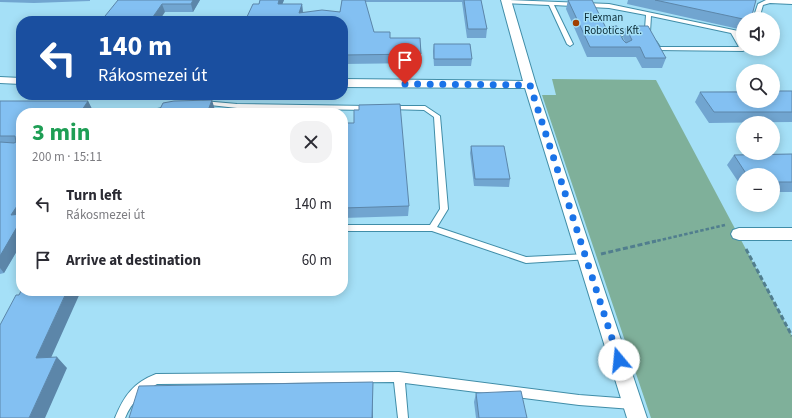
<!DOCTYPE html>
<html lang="en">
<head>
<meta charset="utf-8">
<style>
	:root { --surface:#fff; --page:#f2f2f3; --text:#2b2b33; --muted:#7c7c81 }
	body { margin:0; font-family:"Source Sans 3",sans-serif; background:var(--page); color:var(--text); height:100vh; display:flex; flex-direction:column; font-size:15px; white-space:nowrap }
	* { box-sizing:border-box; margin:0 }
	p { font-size:13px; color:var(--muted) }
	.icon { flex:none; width:22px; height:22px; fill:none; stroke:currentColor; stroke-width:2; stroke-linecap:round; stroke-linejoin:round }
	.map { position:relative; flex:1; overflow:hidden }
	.sheet { position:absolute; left:16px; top:108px; width:332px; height:188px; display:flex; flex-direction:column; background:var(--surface); border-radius:16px; box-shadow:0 2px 10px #0003 }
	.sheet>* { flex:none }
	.top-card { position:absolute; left:16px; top:16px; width:332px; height:84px; border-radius:16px; box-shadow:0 2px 10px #0003; background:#1a4fa0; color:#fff; overflow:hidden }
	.fabs { position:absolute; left:736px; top:12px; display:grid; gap:8px }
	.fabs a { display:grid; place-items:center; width:44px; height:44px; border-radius:50%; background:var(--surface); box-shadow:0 2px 10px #0003; font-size:20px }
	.pin { position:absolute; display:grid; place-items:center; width:34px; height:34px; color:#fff; margin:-41px -17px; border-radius:50% 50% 50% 0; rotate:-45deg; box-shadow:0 0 4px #0007 }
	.pin .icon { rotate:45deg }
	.me { position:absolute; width:44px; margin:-22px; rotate:343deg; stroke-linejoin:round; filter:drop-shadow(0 0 3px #0008) }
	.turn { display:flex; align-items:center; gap:14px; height:84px; padding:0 16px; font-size:18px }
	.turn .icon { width:52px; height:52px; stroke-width:2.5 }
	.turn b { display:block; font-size:28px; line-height:34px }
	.round { display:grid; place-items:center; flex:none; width:42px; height:42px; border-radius:16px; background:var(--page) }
	.head { display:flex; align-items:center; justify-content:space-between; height:68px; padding:0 16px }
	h1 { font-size:24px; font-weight:700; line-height:30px; color:#1e9e55 }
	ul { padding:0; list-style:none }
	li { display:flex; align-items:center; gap:12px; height:56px; padding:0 16px }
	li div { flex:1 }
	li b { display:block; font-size:15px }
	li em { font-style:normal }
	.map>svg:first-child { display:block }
	.green { fill:#7fb09a }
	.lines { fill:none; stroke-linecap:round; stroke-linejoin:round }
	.lane-casing { stroke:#408da8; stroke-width:2 }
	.street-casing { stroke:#408da8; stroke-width:2 }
	.path-far1 { stroke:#517e8e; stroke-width:2.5; stroke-dasharray:3.5 2; stroke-linecap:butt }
	.path { stroke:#517e8e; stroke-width:3; stroke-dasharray:5 2.5; stroke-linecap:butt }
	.lane { fill:#fff; fill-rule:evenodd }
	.street { fill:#fff; fill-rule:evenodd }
	.wall { fill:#71a5d0 }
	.shaded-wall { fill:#5c86a9 }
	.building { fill:#83c0f2; stroke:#5c86a9 }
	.route { stroke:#1a73e8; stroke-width:7; stroke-dasharray:0 12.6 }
	.poi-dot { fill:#a13f00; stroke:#a5e0f7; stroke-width:1.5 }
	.labels { text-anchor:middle; stroke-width:3; stroke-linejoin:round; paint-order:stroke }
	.far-poi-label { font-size:11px; fill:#0b2c37; stroke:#a5e0f7; text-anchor:start }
</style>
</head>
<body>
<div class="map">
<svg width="792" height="418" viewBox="0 0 792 418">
	<rect width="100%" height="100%" fill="#a5e0f7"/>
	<path class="green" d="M552,79L656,80L792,336V418H651L542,95H556Z"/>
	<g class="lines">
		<defs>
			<path id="lane" d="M506,0L609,4L743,32V36L737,34L743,44V49H746L743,51L656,50L651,42L652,41H656L660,47H739L731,33L651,16L650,32H629L621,37L624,43L621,45L619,44L615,37L616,36L628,28L645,29L646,15L609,8L554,5L573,44L570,46L567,44L549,5L504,3L503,2Z
				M766,0H792V4L770,3L763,5L759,19H753L758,4Z
				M203,101L237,104L369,106L372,108L369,110L237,108L201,104L200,103Z
				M170,106L173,108L172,109L156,113H144L145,112Z
				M391,106H425L440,116L448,209L437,227L526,257L587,254L590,255L591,257L590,259L526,263L432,231H343V225H430L440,209L434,117L424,110L389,109L388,108Z
				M399,372L579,395L632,399L636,400L637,404L636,408L632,409L579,405L405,383L408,418H398L394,382L157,384C142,393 132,401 125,418H115C124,396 133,383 156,374Z"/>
			<path id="street" d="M501,0H511L536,85L647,418H627L525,88L343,87V79L523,81Z
				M0,77L21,78V84L0,83Z
				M739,228H792V240H739L733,238L731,234L733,230Z"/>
		</defs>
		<use href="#lane" class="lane-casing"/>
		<use href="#street" class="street-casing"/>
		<path class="path-far1" d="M652,242L725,225"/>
		<path class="path" d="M746,249L792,336
			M601,254L656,241"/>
		<use href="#lane" class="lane"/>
		<use href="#street" class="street"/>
	</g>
	<path class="wall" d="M0,0H90V1L34,3L0,2Z
		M118,0H200L193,12H165Z
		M260,0H284L282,4H302L303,13L340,12L342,0H481L487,29L486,38H467L462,2H365L374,32L390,38L421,54V63L343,64V21L259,4Z
		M568,0L607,30L617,28L623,40L625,41L623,38L626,28L666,58L662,68H642L636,57H587L566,9Z
		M628,0H756L743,19V30L627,4Z
		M434,44L472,59L471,66H434L433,51Z
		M792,91V122L709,123L695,102L700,92Z
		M0,101H88L93,111L21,113V244L4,273L0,274Z
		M471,146L510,179L509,187L474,186L470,153Z
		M792,154V192H773V175H743V189L727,165L734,155Z
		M343,155L409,206L408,216L343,218Z
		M476,393L527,418H476L474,402Z"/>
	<path class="shaded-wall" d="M193,0H200L193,12L191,4Z
		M279,0H284L279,13L278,4Z
		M162,4L165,12L159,21H150Z
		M302,4L303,13H299Z
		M212,100L215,110L214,113H207Z
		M88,101L93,111L92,113H80Z
		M21,200V244L4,273L0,268V256L11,215Z
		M67,291H81L46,369L36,358Z
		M57,357L67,368L45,418H29Z
		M373,382V418H372Z"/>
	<path class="building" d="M118,0H193L191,4H162L150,21H101Z
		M260,0H279L278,4H302L299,13L322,10L340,12L342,0H365L374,32H390V38H420L421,54L343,55V21H245L253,4H259Z
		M464,0H481L487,29H468Z
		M568,0H592L607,30L610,26H617V28L623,40L626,43L632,40L626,28L629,26H648L666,58H645L640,47H590Z
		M655,0H756L751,19H743Z
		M434,44H470L472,59H434Z
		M773,91H792V112H714L700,92H743V101H773Z
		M212,100L207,113H158L163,103L174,101Z
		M0,101H88L80,113H21V200L11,215L21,214V220L0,256V142L14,143L16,142L15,136H0Z
		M400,104L409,206L343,208V155L344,123H354V110H359V105Z
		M294,111L293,113H262V112Z
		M471,146H504L510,179H475Z
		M792,154V182H773V175H747L734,155Z
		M21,291H67L36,358L57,357L29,418H0V325L16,295H19Z
		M373,382L372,418H129L139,386Z
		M521,391L527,418H479L476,393Z"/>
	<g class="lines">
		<path class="route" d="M405,84L530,85L619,360"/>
	</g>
	<circle class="poi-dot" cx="576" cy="23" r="4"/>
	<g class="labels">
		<g class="far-poi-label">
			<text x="584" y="21">Flexman<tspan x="584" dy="13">Robotics Kft.</tspan></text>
		</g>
	</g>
</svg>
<div class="fabs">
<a><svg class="icon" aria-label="sound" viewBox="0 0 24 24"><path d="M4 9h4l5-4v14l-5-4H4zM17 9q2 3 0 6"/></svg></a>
<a><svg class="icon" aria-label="search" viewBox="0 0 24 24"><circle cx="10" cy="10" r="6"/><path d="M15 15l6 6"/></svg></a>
<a>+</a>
<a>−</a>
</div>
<div class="pin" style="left:405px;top:84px;background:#d93025"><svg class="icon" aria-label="arrive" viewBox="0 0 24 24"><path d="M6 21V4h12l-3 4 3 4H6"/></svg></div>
<svg class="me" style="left:619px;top:360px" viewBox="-20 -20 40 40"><circle r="19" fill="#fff"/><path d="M0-13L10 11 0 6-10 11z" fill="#1a73e8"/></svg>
<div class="top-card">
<div class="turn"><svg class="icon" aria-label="left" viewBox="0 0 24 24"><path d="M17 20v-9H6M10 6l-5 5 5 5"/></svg><div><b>140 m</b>Rákosmezei út</div></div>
</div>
<section class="sheet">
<div class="head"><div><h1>3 min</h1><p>200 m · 15:11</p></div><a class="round"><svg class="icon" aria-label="close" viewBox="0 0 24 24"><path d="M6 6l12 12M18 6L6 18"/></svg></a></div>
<ul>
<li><svg class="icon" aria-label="left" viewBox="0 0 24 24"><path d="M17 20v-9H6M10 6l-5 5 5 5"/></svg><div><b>Turn left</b><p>Rákosmezei út</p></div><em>140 m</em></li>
<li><svg class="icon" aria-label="arrive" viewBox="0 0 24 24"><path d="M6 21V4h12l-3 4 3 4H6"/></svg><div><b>Arrive at destination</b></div><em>60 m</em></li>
</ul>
</section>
</div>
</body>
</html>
